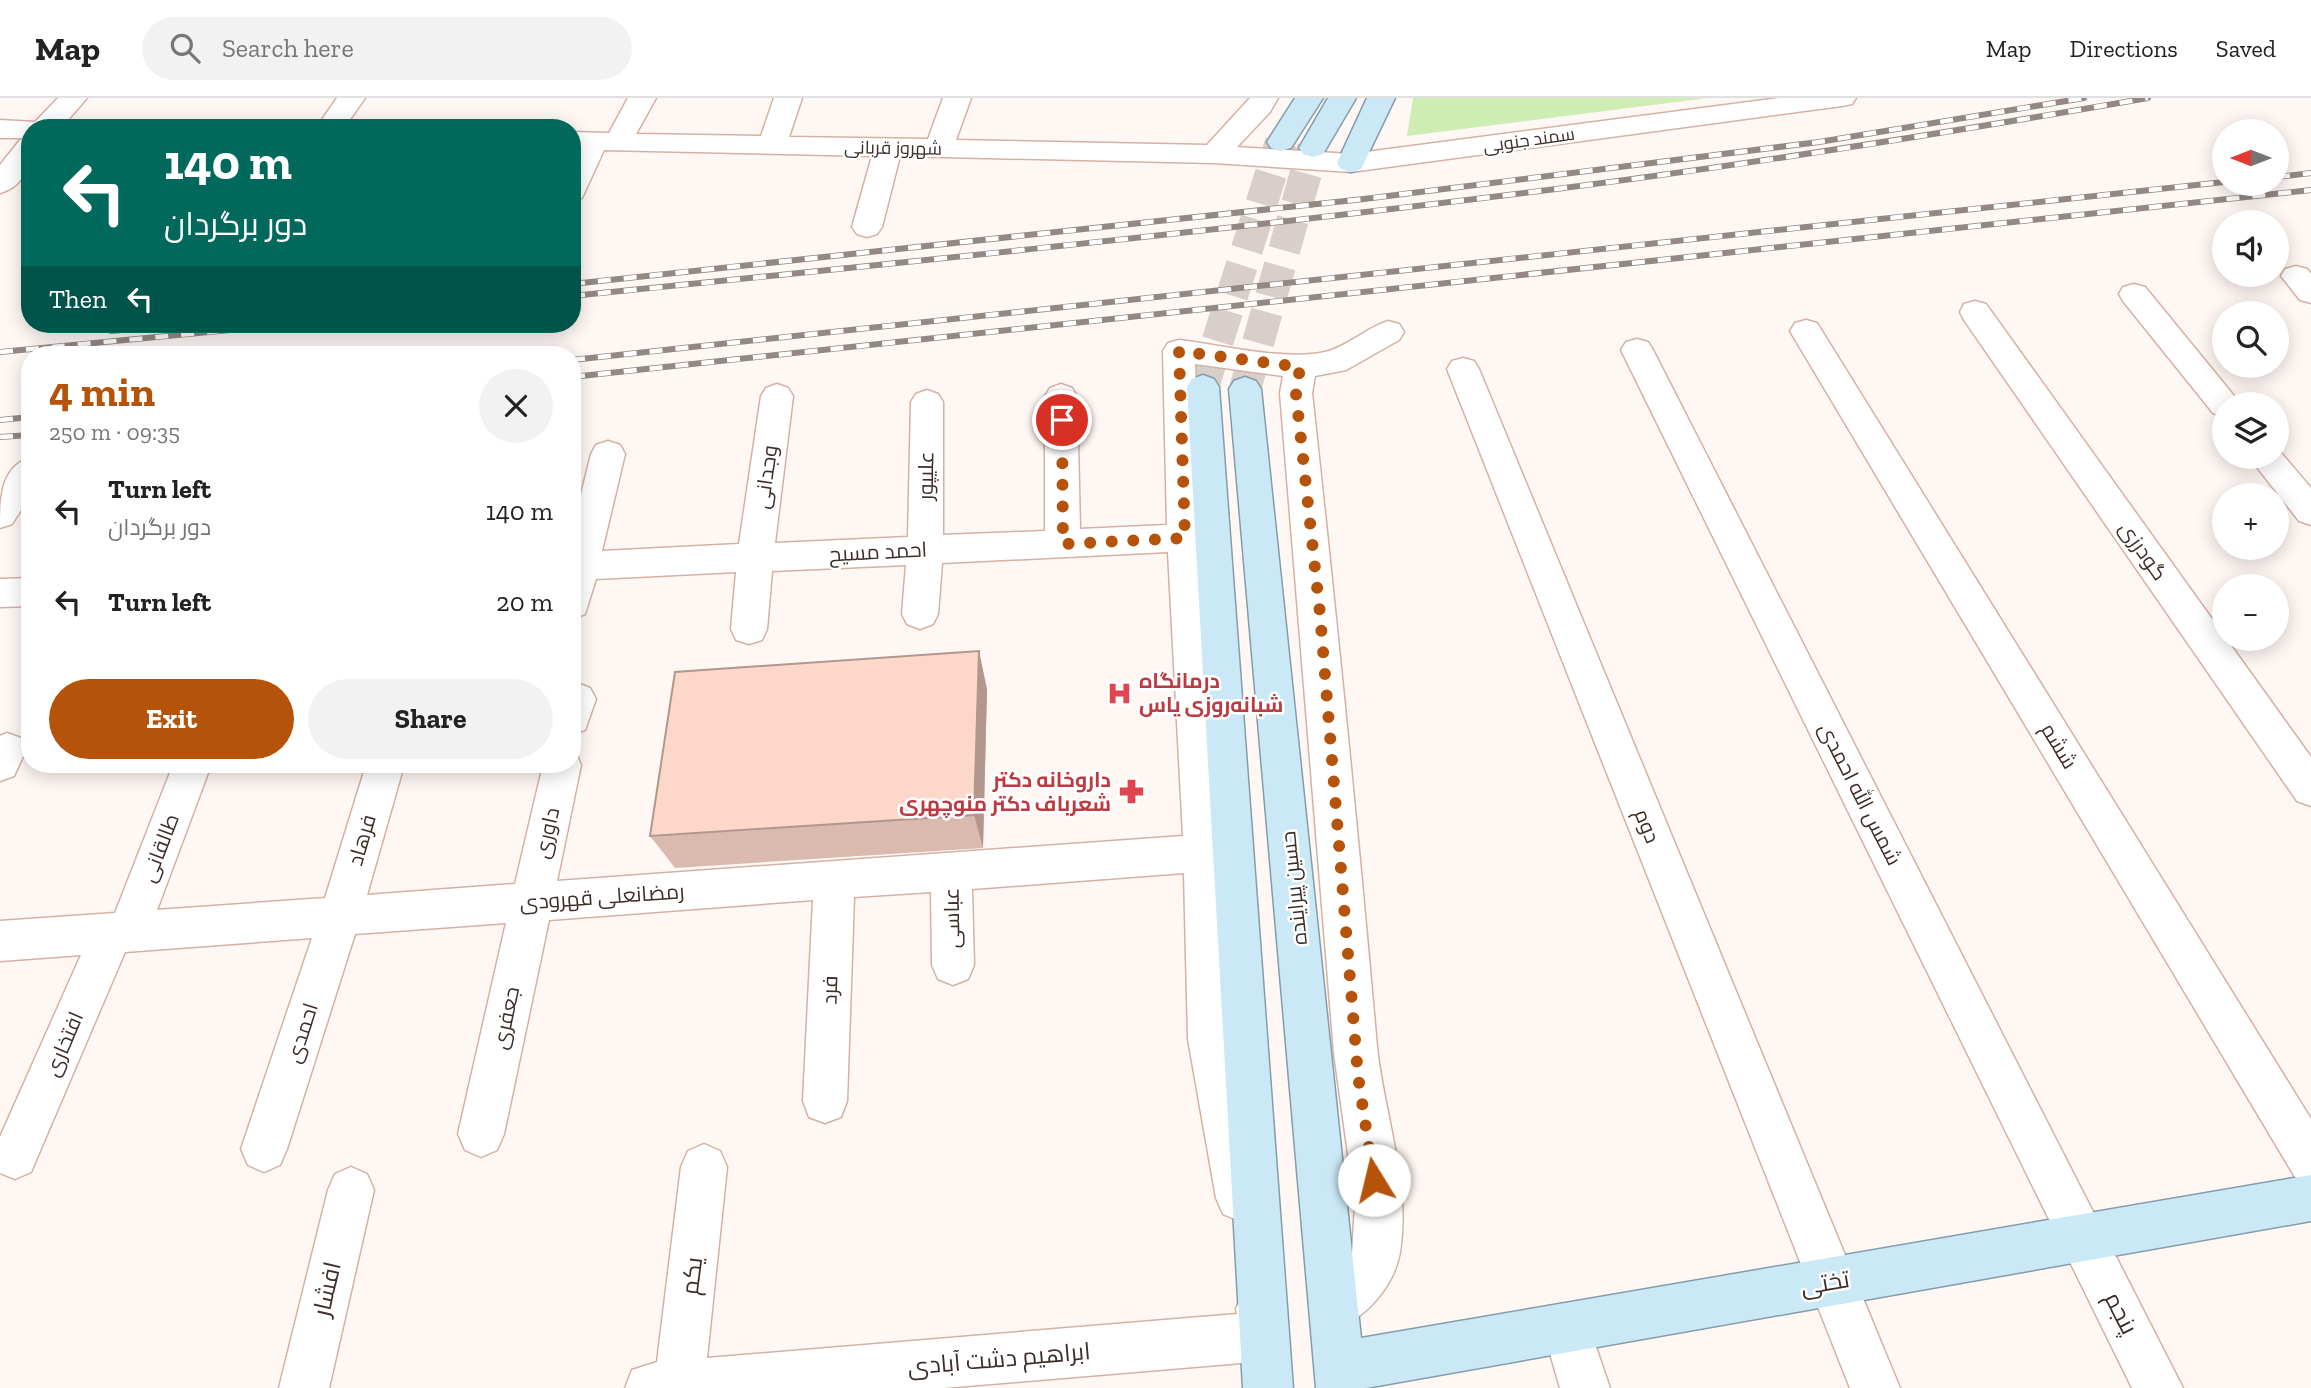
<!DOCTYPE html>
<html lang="en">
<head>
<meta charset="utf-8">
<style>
	:root { --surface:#fff; --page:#f2f2f2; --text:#222; --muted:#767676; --line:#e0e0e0; --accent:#b45309 }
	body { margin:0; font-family:"Zilla Slab",Cairo,serif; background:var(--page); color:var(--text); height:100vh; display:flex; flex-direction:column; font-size:26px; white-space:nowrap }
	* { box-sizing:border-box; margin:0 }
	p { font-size:23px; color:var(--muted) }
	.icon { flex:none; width:38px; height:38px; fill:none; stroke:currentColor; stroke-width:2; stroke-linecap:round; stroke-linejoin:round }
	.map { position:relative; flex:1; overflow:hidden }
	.details { position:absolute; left:21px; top:248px; width:560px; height:427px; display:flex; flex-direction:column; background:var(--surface); border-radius:28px; box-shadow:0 4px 18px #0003 }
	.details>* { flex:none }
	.banner { position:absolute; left:21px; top:21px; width:560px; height:214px; border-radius:28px; box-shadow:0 4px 18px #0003; background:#00695c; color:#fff; overflow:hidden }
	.needle { width:46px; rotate:270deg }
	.fabs { position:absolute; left:2212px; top:21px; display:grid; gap:14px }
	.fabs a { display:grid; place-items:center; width:77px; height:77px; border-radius:50%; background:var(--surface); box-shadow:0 4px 18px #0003; font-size:35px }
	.pin { position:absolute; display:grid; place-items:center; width:60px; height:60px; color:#fff; margin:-30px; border:4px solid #fff; border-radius:50%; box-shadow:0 2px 7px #0007 }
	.me { position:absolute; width:77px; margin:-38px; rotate:351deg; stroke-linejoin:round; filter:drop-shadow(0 0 5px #0008) }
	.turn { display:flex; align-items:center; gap:24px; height:147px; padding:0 28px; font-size:32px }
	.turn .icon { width:91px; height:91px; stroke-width:2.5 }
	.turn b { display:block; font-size:49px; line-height:60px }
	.then { display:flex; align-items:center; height:66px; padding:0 28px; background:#0003; gap:14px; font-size:26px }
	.round { display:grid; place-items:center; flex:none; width:74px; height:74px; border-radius:37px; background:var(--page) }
	.summary { display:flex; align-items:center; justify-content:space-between; height:119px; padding:0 28px }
	h1 { font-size:42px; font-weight:800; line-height:52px; color:var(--accent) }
	.primary-button { display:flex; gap:14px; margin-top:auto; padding:14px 28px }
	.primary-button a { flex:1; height:80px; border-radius:42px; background:var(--accent); color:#fff; font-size:28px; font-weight:800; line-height:80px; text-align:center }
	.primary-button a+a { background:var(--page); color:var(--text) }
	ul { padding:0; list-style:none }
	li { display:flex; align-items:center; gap:21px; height:91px; padding:0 28px }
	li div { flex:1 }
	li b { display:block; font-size:26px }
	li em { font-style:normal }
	header { display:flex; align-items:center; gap:42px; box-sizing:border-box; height:98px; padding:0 35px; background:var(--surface); border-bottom:2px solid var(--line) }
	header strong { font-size:33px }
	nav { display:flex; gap:38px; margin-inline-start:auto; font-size:24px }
	.search { width:490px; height:63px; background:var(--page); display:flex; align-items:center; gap:18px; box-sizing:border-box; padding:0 24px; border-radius:38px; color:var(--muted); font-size:26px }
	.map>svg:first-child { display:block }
	.green { fill:#cdedb2 }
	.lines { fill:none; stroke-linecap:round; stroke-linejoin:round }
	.major-tunnel { stroke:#d8cfcb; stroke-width:32; stroke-dasharray:32 16; stroke-linecap:butt }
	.minor-casing { stroke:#d5b1a4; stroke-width:3 }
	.major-casing { stroke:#839daa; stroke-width:3 }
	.minor { fill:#fff; fill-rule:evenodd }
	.major { fill:#cbe8f6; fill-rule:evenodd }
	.rail-casing { stroke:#948884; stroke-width:6 }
	.rail { stroke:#fff; stroke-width:4.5; stroke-dasharray:13; stroke-linecap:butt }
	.wall { fill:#dabaae }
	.shaded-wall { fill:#b1978d }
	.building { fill:#fdd8ca; stroke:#b1978d; stroke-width:2 }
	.route { stroke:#b45309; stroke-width:12; stroke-dasharray:0 21.6 }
	.labels { text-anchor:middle; stroke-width:5; stroke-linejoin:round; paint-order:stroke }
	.far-street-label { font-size:18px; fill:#3d2e29; stroke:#fff }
	.street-label { font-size:21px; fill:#3d2e29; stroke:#fff }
	.health-label { font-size:21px; font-weight:bold; fill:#be3a42; stroke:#fff; text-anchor:start }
	.near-street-label { font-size:24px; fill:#3d2e29; stroke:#fff }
</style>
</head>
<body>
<header>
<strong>Map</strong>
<div class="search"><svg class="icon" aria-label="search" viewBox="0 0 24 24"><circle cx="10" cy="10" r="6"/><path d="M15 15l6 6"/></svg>Search here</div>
<nav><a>Map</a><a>Directions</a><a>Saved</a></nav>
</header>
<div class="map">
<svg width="2311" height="1290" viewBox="0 0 2311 1290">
	<rect width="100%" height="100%" fill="#fff7f4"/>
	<path class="green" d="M1413,0H1708L1407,38Z"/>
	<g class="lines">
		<path class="major-tunnel" d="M1203,289L1281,44
			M1245,291L1313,50"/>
		<defs>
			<path id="minor" d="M58,0H87L61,30H30C30,56 31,87 0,95V67L20,42L29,40H0V22L35,24Z
				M337,0H365L344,30H316Z
				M628,0H656L636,36L761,38L774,0H802L789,39L928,41L943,0H971L956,42L1207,47L1250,0H1278L1270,14L1237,49L1351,56L1779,0H1856L1852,6L1842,8L1351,74L1214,65L900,58L882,129L877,136L867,139L857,136L852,129L872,58L604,52L582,100L572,102V60L576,52H572V34L609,35Z
				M2296,168L2307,171L2311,176V205L2300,202L2281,178L2285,171Z
				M2134,186L2145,189L2235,299L2240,306H2224V319L2213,315L2123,203L2119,196L2123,189Z
				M1975,203L1986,206L2311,659V708L2297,703L1964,222L1960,214L1964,206Z
				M1806,222L1817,225L2311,1021V1086L2295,1079L1790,233L1795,225Z
				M1388,223L1399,226L1404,234L1399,242L1346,272L1315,278L1312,295C1336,513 1358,731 1377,949C1384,1016 1411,1086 1400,1154C1394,1189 1366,1219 1335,1232L1318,1225L1311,1208L1318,1191L1352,1155L1355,1107L1334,955L1280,295L1283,278L1195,266L1202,440L1224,755L1232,941L1262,1100L1255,1116L1239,1123L1223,1116L1216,1100L1188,941L1184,775L972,791L974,867L968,881L953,887L938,881L932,867L931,794L854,799L847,1003L841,1019L825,1025L809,1019L803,1003L813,802L549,822L504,1036L497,1052L481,1059L465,1052L458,1036L506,825L355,836L287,1051L280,1067L264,1074L248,1067L241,1051L312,840L125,854L31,1074L15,1081L0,1075V1039L81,857L0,863V823L115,815L173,667H211L157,812L325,800L366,667H404L367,797L515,786L543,667H572V654L576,655L581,667L557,783L1183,738L1168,454L942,465L938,516L933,526L920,531L907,526L902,516L906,467L772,473L767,531L762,542L749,546L736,542L731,531L736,474L596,481L585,516L572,521V433L591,356L596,347L608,343L620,347L625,356L602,453L739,446L761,298L766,290L777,286L788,290L793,298L775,445L908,439L911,304L916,296L927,292L938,296L943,304V437L1045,433V298L1050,290L1061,286L1072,290L1077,298L1080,431L1167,427L1163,253L1168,245L1179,242C1221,247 1285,263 1325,254C1347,249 1366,230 1388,223Z
				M1637,241L1648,244L1653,252L2183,1290H2132L1621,252L1626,244Z
				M1463,260L1474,263L1479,271L1900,1290H1850L1447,271L1452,263Z
				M2277,350L2311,390V427L2299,423L2249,359H2277Z
				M27,361L30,362V398L12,426L0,430C0,404 0,371 27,361Z
				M30,480V508L0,509V481Z
				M577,585L590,590L596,601L585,632L572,636V587Z
				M7,635L21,640L26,652L14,678L0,683V638Z
				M704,1046L720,1053L727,1069L707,1260L1237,1216L1236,1211L1243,1194L1260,1187L1277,1194C1287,1217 1292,1232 1282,1255L1265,1263L943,1290H625L632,1272L657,1264L681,1069L688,1053Z
				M351,1069L367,1076L374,1092L329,1290H279L328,1092L335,1076Z
				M1567,1207L1584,1214L1610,1290H1560L1543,1231L1550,1214Z"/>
			<path id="major" d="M1295,0H1323L1291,50L1281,53L1271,50L1267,44Z
				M1328,0H1356L1323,56L1313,59L1303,56L1299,50Z
				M1367,0H1395L1361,71L1351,74L1341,71L1337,65Z
				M1203,277L1214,281L1219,289L1293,1290H1243L1187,289L1192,281Z
				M1245,279L1256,283L1261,291L1361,1240L2311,1077V1123L1366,1290H1316L1229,291L1234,283Z"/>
		</defs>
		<use href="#minor" class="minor-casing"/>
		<use href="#major" class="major-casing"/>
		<use href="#minor" class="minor"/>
		<use href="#major" class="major"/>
		<defs>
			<path id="rail" d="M2277,79L2311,75
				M572,186L1364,101L1819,44L2084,0
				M572,198C900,165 1229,132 1556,91C1754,66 1951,34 2148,0
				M111,233L188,226
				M0,254L293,226
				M572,262L2224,84
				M572,279L2311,92
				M0,322L30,319
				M0,339L30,337"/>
		</defs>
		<use href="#rail" class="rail-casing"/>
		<use href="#rail" class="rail"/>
	</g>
	<path class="wall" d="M987,591L983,750L675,770L650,738Z"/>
	<path class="shaded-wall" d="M979,553L987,591L983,750L974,717Z"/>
	<path class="building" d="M979,553L974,717L650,738L675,574Z"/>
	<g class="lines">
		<path class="route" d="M1062,322L1063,446L1185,440L1179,253L1300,269L1296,296L1320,516L1358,978L1374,1082"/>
	</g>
	<defs>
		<symbol id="hospital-bare" viewBox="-9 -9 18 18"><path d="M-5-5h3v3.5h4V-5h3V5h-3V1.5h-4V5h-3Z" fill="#e0444e" stroke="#fff" stroke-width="2.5" paint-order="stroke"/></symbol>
		<symbol id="pharmacy-bare" viewBox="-9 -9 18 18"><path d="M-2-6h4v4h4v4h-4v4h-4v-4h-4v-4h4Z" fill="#e0444e" stroke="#fff" stroke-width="2.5" paint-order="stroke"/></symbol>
	</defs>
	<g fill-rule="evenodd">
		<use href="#hospital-bare" x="1102" y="578" width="35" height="35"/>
		<use href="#pharmacy-bare" x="1114" y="676" width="35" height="35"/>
	</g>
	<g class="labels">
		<g class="far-street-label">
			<text transform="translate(1529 42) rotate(-8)" y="6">سمند جنوبی</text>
			<text transform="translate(893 50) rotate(1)" y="6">شهروز قربانی</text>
		</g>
		<g class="street-label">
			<text transform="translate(926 378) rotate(-89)" y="7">علیپور</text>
			<text transform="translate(766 379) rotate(-82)" y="7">وجدانی</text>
			<text transform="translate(2143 453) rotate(55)" y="7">گودرزی</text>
			<text transform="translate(878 454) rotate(-3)" y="7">احمد مسیح</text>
			<text transform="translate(2059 648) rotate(59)" y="7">ششم</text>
			<text transform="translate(1860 696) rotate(63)" y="7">شمس الله احمدی</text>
			<text transform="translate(1647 728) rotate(68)" y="7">دوم</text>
			<text transform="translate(547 735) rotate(-77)" y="7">داوری</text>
			<text transform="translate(362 742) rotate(-74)" y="7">فرهاد</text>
			<text transform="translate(160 750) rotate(-69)" y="7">طالقانی</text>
			<text transform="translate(1294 790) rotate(-96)" y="7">حسین پیراینده</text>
			<text transform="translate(602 799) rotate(-4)" y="7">رمضانعلی قهرودی</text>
			<text transform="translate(952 820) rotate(-91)" y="7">عباسی</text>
			<text transform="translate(830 892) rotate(-88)" y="7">فرد</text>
			<text transform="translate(506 920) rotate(-78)" y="7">جعفری</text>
			<text transform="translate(302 935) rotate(-72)" y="7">احمدی</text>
			<text transform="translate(64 946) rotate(-67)" y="7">افتخاری</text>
		</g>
		<g class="health-label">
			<text x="1139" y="590">درمانگاه<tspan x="1139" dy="24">شبانه‌روزی یاس</tspan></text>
			<text x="1111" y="689" text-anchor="end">داروخانه دکتر<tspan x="1111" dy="24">شعرباف دکتر منوچهری</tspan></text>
		</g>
		<g class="near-street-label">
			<text transform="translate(692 1178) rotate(-83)" y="8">یکم</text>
			<text transform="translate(1825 1185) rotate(-10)" y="8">تختی</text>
			<text transform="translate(327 1191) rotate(-77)" y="8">افشار</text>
			<text transform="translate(2121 1215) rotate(63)" y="8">پنجم</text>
			<text transform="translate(999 1261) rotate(-5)" y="8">ابراهیم دشت آبادی</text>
		</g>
	</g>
</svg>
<div class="fabs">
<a><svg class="needle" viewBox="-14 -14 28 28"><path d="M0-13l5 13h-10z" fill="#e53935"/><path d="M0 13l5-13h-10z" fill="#767676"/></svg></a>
<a><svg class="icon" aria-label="sound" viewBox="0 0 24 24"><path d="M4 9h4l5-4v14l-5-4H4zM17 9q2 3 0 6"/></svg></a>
<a><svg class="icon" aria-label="search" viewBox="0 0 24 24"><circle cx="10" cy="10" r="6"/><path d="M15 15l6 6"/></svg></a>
<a><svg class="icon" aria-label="layers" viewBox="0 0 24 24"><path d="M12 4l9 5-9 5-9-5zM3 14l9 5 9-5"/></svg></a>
<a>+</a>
<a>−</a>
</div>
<div class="pin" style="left:1062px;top:322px;background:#d93025"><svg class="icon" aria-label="arrive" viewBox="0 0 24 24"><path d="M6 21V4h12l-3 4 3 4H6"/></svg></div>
<svg class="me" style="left:1374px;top:1082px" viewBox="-20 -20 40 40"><circle r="19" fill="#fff"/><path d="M0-13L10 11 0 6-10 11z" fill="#b45309"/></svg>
<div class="banner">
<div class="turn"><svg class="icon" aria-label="left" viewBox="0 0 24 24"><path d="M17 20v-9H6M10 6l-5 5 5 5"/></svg><div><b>140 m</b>دور برگردان</div></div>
<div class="then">Then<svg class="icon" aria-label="left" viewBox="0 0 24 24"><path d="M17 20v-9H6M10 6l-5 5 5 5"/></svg></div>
</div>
<section class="details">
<div class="summary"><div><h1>4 min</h1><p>250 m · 09:35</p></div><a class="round"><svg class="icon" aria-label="close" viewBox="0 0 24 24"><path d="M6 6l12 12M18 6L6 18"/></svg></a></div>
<ul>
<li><svg class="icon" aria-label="left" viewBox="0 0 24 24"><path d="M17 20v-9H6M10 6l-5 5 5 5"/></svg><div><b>Turn left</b><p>دور برگردان</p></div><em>140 m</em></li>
<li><svg class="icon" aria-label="left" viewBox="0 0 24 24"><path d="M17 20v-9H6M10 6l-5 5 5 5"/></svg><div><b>Turn left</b></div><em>20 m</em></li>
</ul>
<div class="primary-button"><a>Exit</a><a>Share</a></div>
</section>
</div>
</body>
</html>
